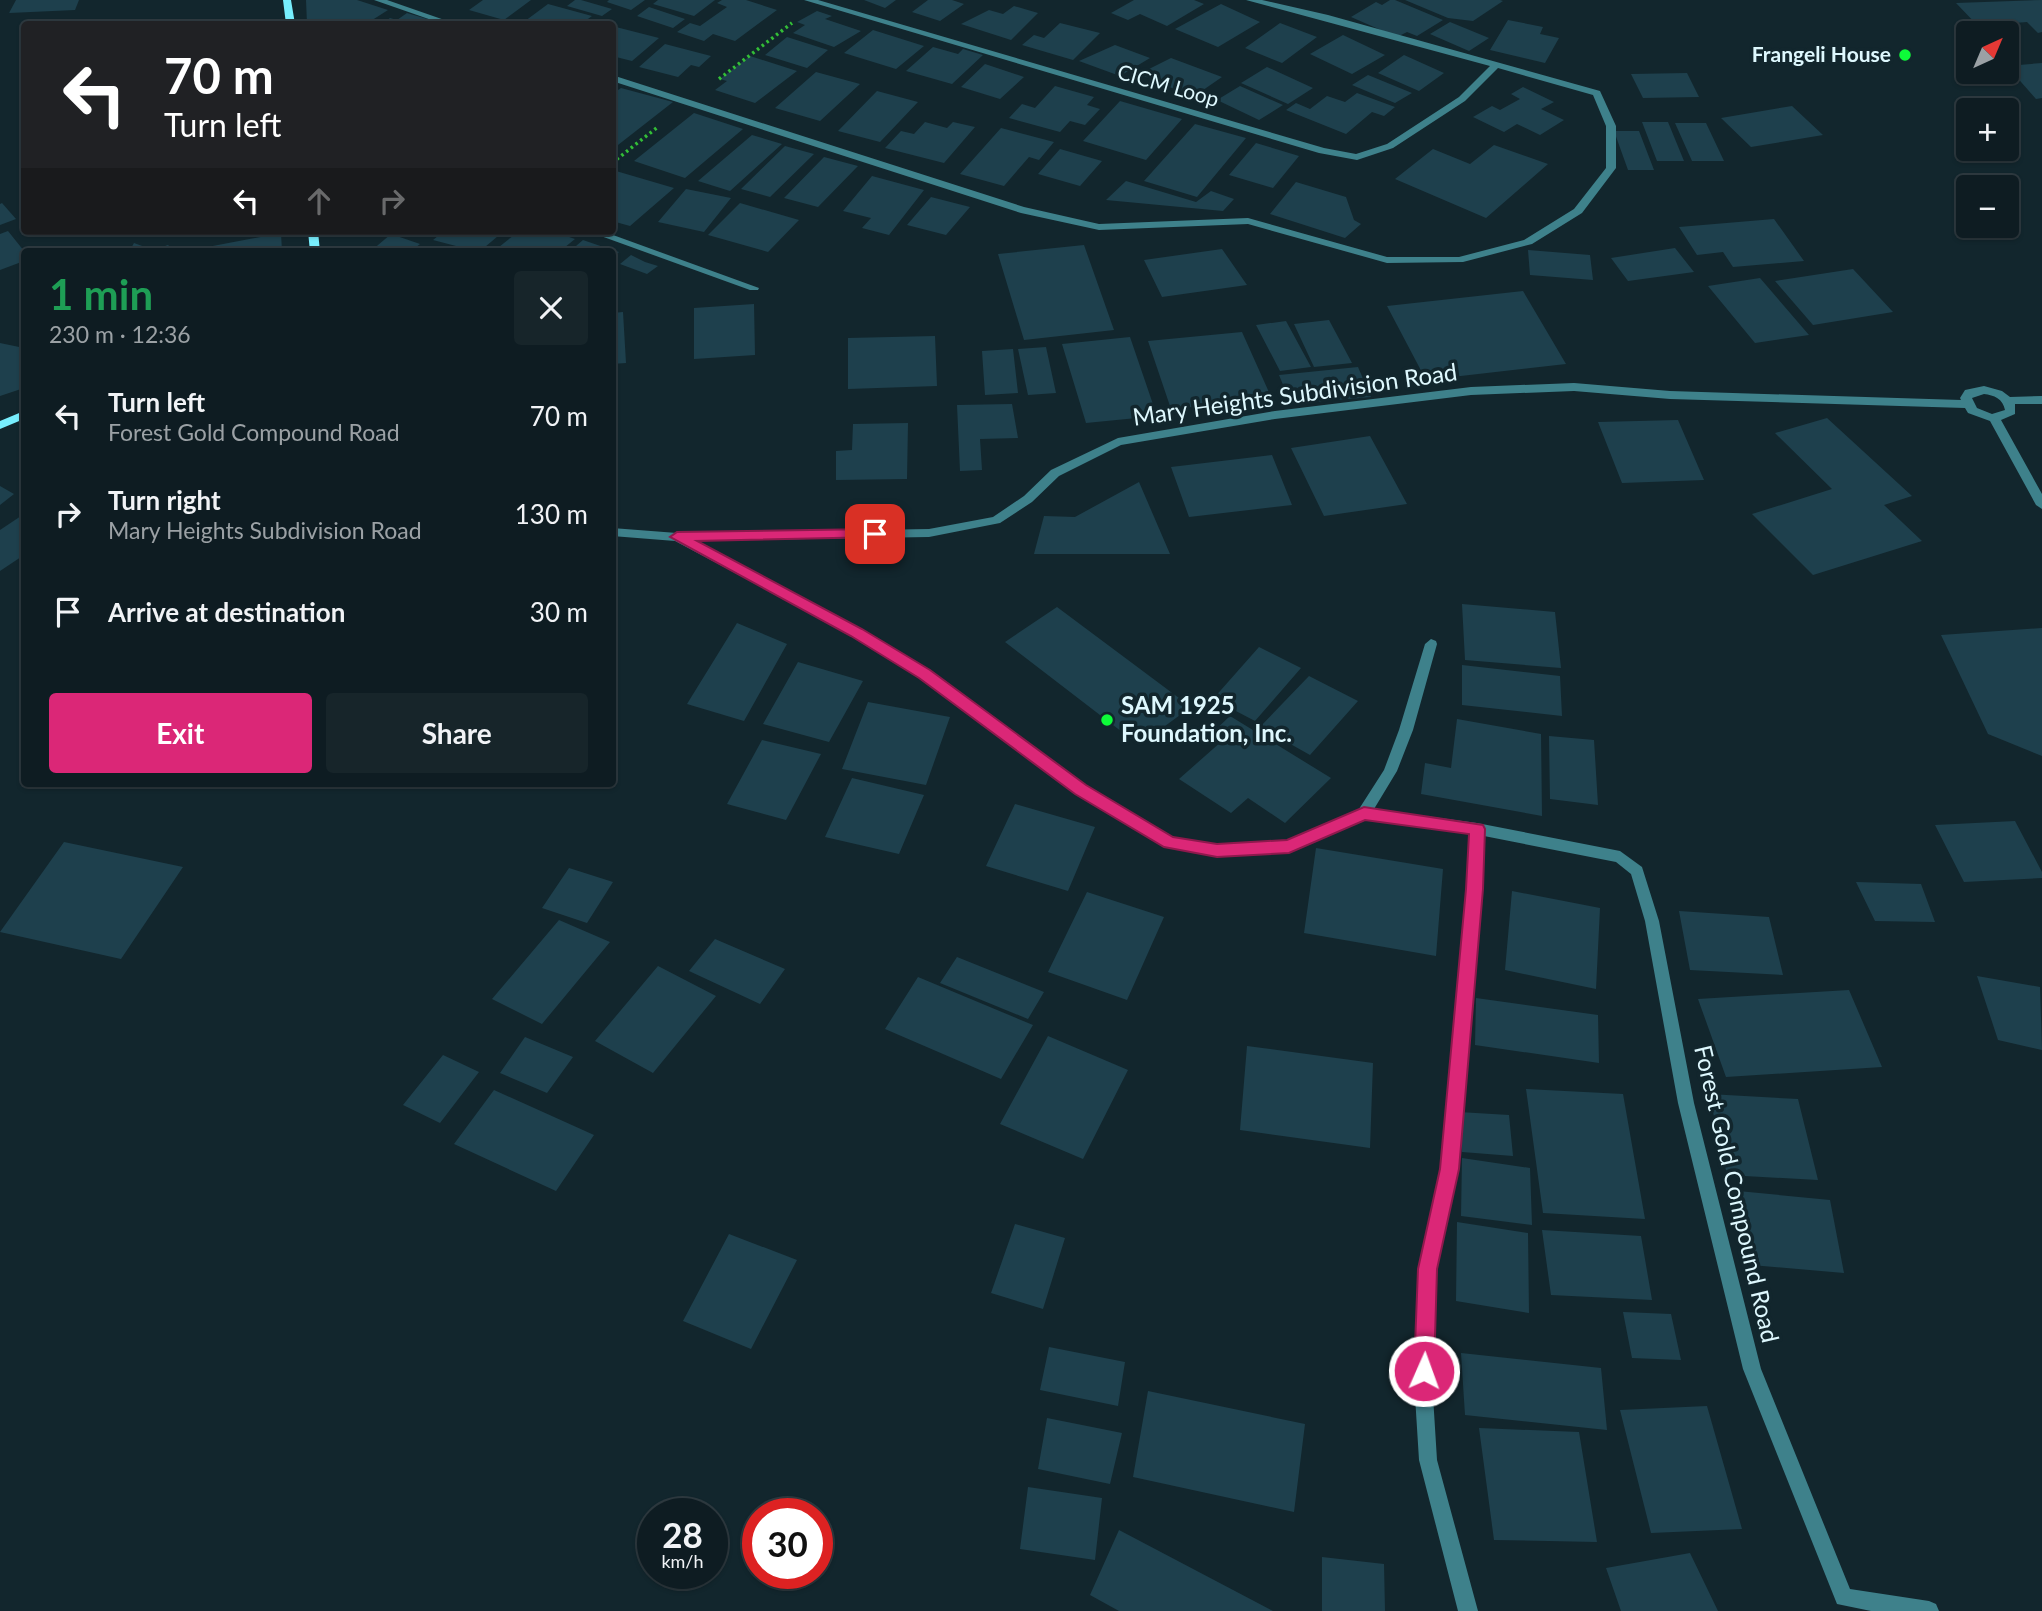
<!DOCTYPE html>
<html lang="en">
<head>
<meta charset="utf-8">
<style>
	:root { --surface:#0e1c22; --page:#17252a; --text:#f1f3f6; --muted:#9ba1a5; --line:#2e3a40; --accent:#db2777 }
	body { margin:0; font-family:Lato,sans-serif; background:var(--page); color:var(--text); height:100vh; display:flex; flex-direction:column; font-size:26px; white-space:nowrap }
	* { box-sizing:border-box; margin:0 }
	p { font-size:23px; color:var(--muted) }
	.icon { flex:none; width:38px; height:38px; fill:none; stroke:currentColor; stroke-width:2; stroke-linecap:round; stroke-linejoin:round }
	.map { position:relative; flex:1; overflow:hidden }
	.side { position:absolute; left:21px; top:248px; width:595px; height:539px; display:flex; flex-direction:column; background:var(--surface); border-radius:7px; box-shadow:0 2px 5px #0004,0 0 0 2px var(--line) }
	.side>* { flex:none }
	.hud { position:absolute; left:21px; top:21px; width:595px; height:214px; border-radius:7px; box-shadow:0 2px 5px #0004,0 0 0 2px var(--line); background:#202124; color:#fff; overflow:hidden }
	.needle { width:46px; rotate:44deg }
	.buttons { position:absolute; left:1956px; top:21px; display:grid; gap:14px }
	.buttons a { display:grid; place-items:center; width:63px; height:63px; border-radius:7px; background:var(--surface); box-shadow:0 2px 5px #0004,0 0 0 2px var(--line); font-size:35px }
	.speed { position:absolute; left:637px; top:1498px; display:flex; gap:14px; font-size:35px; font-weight:700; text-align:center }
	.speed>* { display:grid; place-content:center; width:91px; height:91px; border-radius:50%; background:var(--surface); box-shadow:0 2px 5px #0004,0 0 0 2px var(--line); line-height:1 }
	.speed small { font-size:18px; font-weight:400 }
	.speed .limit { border:10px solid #d22; background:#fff; color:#111 }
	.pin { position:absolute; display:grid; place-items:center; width:60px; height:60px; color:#fff; margin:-30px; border-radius:14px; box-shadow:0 4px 10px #0006 }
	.me { position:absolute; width:77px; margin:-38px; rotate:2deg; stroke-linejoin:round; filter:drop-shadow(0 0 5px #0008) }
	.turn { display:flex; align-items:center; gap:24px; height:147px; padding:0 28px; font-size:32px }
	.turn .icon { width:91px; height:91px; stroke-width:2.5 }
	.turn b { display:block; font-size:49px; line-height:60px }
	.lanes { display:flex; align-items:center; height:66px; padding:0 28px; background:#0003; justify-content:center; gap:35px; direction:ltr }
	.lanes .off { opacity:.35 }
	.round { display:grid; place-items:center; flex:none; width:74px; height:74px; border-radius:7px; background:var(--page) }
	.summary { display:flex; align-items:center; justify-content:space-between; height:119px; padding:0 28px }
	h1 { font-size:42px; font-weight:700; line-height:52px; color:#1e9e55 }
	.primary-button { display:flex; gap:14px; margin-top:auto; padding:14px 28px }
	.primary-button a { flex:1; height:80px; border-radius:7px; background:var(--accent); color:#fff; font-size:28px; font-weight:700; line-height:80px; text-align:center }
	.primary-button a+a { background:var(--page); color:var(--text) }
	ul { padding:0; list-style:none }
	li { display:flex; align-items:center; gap:21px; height:98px; padding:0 28px }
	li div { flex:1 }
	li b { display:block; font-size:26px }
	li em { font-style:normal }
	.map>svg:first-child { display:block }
	.building { fill:#1e404d }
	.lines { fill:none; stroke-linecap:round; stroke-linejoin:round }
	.path { stroke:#33be37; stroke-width:3.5; stroke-dasharray:2.5 3.5; stroke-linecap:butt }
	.minor { fill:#3e818b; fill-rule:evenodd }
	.secondary { fill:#77eefd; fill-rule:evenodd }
	.route { fill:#db2777; stroke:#8e194d; stroke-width:2 }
	.poi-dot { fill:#0efb39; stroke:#12262d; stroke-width:2.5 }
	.labels { text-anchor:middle; stroke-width:7; stroke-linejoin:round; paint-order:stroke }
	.far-poi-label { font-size:21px; font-weight:bold; fill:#def8fe; stroke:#12262d; text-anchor:end }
	.far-street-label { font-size:21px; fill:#def8fe; stroke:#12262d }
	.street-label { font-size:24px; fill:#def8fe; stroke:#12262d }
	.poi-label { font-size:24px; font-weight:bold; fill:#def8fe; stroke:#12262d; text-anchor:start }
</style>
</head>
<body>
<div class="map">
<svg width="2042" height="1611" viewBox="0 0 2042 1611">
	<rect width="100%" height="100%" fill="#12262d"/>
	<path class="building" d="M16,0H79L75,10L9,13Z
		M306,0H357L388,10L366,24H307Z
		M483,0H531L504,20L469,10Z
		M575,0H581L612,9L602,16L567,6Z
		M609,0H645L631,10L607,2Z
		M658,0H715L694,16L653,4Z
		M722,0H746L777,10L735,41L713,34L704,41L677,32L690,23L700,26L727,7L717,3Z
		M864,0H896L885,8Z
		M928,0H952L964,4L940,21L912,12Z
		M1134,0H1194L1204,4L1167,26L1140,14L1128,20L1111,13Z
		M1390,0H1395L1443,20L1417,36L1407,32L1397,37L1351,17L1376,2L1382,5Z
		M1405,0H1500L1503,1L1473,21L1448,18Z
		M2042,0V32L2038,33L2027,22L1978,26L1956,3Z
		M548,4L592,16L581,24H521Z
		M1221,4L1260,22L1218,47L1175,29Z
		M1014,6L1038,13L1011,40L961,24L989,10L1003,14Z
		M649,7L685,19L673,28L637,16Z
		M817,11L832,16L825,19L861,31L834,47L793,33L805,25L797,22Z
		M407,13L441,23L381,24L390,18L397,20Z
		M1508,20L1543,27L1540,34L1559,38L1545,63L1490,50Z
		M1450,22L1489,38L1469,51L1430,34Z
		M1060,23L1100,33L1073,60L1022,45L1034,35L1044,38Z
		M1280,23L1317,37L1282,63L1245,48Z
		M612,26L659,38L632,61L612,56Z
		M873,30L924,46L896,69L844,53Z
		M1343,35L1385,55L1352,74L1310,54Z
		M787,37L828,50L807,68L765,55Z
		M665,44L711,56L699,67L691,65L678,77L639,67Z
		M1115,45L1150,58L1120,76L1079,61Z
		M933,47L958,54L963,49L983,55L952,84L906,71Z
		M1404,55L1444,73L1419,91L1378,73Z
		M750,56L797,71L755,103L715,90L727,81L720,79Z
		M1171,58L1222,77L1193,97L1139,74Z
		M2042,63V98L2036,99L2007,66Z
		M985,64L1024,77L1000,99L961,87Z
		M1267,67L1313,88L1288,104L1241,83Z
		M816,72L860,84L820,121L775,108Z
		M1687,73L1699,97L1643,98L1631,74Z
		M1368,75L1412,93L1395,103L1352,85Z
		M1055,86L1094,97L1087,105L1100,109L1085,125L1070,121L1060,132L1009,118L1022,104L1035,108Z
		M1240,86L1283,105L1259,120L1217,100Z
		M1523,87L1554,102L1541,109L1564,120L1540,135L1517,124L1504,132L1473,117L1492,106L1500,110L1520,99L1511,94Z
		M621,88L673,102L618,145L612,144V94Z
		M877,91L918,102L880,142L838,131Z
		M1357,93L1395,107L1384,116L1372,112L1346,134L1286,110L1296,103L1310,109L1327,96L1345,102Z
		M1120,101L1182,119L1146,160L1083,141Z
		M1792,106L1823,135L1751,147L1721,118Z
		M694,113L743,129L685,178L634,161Z
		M925,122L947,128L953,122L975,127L944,163L885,148L901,131L914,134Z
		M1642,122H1668L1684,161H1657Z
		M1675,123H1706L1724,161H1692Z
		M1195,124L1246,138L1197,197L1144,181Z
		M1001,128L1054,142L1039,160L1029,157L1004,186L960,174Z
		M1614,131H1639L1654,170H1628Z
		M752,135L782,144L730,191L698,181Z
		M1256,143L1299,156L1273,188L1229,175Z
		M1494,145L1548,164L1486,218L1395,179L1433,149L1470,164Z
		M785,146L814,154L770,197L741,189Z
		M1060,149L1102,161L1080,186L1038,174Z
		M824,157L858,166L818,207L784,198Z
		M616,171L674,188L630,226L612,221V174Z
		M872,176L924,190L889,235L862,228L871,218L843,211Z
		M1126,181L1196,202L1211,191L1234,199L1223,211L1106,200Z
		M1296,182L1346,197L1354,220L1361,224L1345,238L1270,214Z
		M686,189L731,198L704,232L658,222Z
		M931,197L970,207L946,235L907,225Z
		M2,203L16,219L0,225V204Z
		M740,203L799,220L768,252L708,235Z
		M1774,219L1804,261L1733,267L1723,252L1697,255L1679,227Z
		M8,231L24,251V261L0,270V234Z
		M444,231H504L479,252L433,240Z
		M519,231H552L575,239L559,252L494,251Z
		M281,233L282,251L197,252V249Z
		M391,234L420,244L410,252L371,251Z
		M583,240L612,250L619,252L612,258V252H569Z
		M134,243L153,250L168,245L175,252H129Z
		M1084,245L1114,330L1024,340L998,254Z
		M1675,248L1694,272L1628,281L1611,258Z
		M1222,249L1247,285L1162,297L1144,260Z
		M1528,250L1590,255L1593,280L1530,275Z
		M631,255L645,262L658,266L647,274L620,264Z
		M1853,269L1893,312L1813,325L1775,281Z
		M1760,278L1809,335L1755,343L1708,286Z
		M1523,291L1566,364L1426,380L1387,306Z
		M754,304L755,355L694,359V308Z
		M623,312L626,363L612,364V313Z
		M1329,320L1352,363L1314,367L1294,324Z
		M1286,321L1311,367L1280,371L1256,325Z
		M1242,332L1272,399L1171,409L1148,341Z
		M935,336L937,386L848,389V338Z
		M1130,337L1157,416L1086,423L1062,344Z
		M0,343L24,348V388L0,396Z
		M1046,347L1056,393L1028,395L1018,349Z
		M1013,349L1018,393L985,395L982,351Z
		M1358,367L1371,397L1291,404L1279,375Z
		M1012,404L1018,438L980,439L982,470L960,471L957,405Z
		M1827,418L1912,496L1884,505L1922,541L1813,575L1752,514L1832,489L1775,433Z
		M1678,420L1704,480L1622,483L1598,422Z
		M908,423L907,479L836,480V451L852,450L853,424Z
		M1370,436L1407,504L1324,516L1291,448Z
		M1272,455L1292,505L1189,517L1171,467Z
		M1139,482L1170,554H1034L1044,516L1075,517Z
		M0,486L14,494L0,505Z
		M24,514V555L0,571V530Z
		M1462,604L1555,612L1561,668L1465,660Z
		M1057,607L1191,707L1139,745L1005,642Z
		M737,623L787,644L744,721L687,704Z
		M2042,628V756L1988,734L1941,635Z
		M1259,647L1301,668L1255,721L1213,699Z
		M798,662L863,681L829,742L763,724Z
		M1462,665L1560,676L1562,716L1462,705Z
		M1309,676L1358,701L1310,755L1260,727Z
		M868,702L950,717L926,785L842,769Z
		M1230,716L1331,778L1285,823L1248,798L1231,813L1179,779L1222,741L1211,734Z
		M1457,719L1541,734L1542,816L1421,794L1425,763L1451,768Z
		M1549,736L1594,740L1598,805L1550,799Z
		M762,740L821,754L786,820L727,804Z
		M852,778L924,795L899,854L825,837Z
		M1015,804L1095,827L1068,891L986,866Z
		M2015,821L2042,872V878L1964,882L1935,825Z
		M64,842L183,867L121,959L0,932Z
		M1316,848L1443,869L1436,956L1304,933Z
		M569,868L613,882L587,923L542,908Z
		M1856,882L1921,884L1935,922L1875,921Z
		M1512,891L1600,908L1596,989L1505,970Z
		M1087,892L1164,917L1127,1000L1048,972Z
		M1679,911L1769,917L1783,975L1690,970Z
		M559,920L610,942L542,1024L492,999Z
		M715,939L785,969L760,1004L689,971Z
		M957,957L1044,992L1028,1019L940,983Z
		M658,966L716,996L653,1073L595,1041Z
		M1977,976L2040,987L2042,1050L1998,1040Z
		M918,977L1033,1025L1001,1079L885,1029Z
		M1849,990L1882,1067L1726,1077L1698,999Z
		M1476,998L1598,1015L1599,1063L1475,1045Z
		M1048,1036L1128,1070L1083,1159L1000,1124Z
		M525,1037L573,1057L547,1093L500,1073Z
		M1247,1046L1373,1063L1370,1148L1240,1130Z
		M443,1055L479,1072L440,1123L403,1105Z
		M1526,1089L1623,1094L1645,1219L1543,1213Z
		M494,1090L594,1135L556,1191L454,1144Z
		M1709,1094L1798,1099L1818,1180L1727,1175Z
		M1459,1112L1509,1115L1513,1156L1462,1152Z
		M1462,1158L1530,1168L1532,1225L1461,1216Z
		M1738,1191L1830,1200L1844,1273L1751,1265Z
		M1457,1222L1528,1233L1529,1313L1456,1301Z
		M1015,1224L1065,1238L1043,1309L991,1293Z
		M1542,1230L1641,1236L1652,1300L1551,1295Z
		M729,1234L797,1260L751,1349L683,1321Z
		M1623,1312L1671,1314L1681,1360L1632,1358Z
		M1049,1347L1125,1362L1118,1406L1040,1390Z
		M1461,1353L1601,1368L1607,1430L1465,1415Z
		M1148,1391L1305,1424L1294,1512L1133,1477Z
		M1707,1406L1742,1529L1651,1533L1620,1410Z
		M1047,1418L1122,1433L1110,1484L1038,1469Z
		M1479,1428L1579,1432L1597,1542L1494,1540Z
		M1028,1487L1102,1498L1095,1560L1020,1549Z
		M1119,1530L1273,1611H1119L1090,1595Z
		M1690,1553L1718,1611H1621L1606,1568Z
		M1322,1557L1384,1564L1385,1611H1322Z"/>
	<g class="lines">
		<path class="path" d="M719,79L792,23
			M612,163L659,126"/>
		<path class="minor" d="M374,0H387L456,24H443Z
			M804,0H818L1324,148L1356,154L1387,144L1459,97L1490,66L1246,0H1262L1328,15L1600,91L1616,126V168L1582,213L1532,244L1463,262L1387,263L1248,224L1099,230L1021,213L612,81V75L1024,207L1099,224L1248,218L1387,257H1459L1524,240L1574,209L1606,168V126L1593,95L1498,68L1465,101L1393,148L1357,160L1319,153Z
			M587,231H602L759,288L758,290H750Z
			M1574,383L1670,391L1961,400L1960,398L1965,390L1984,386L2002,391L2010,397L2042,396V404H2015V414L2001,420L2042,494V509L2036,505L1990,421L1968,413L1965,408L1670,399L1574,391L1471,395L1275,419L1121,445L1059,476L1032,502L1000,523L929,537L695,541L862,629L929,671L1086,785L1173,837L1217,844L1287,841L1359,809L1384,770L1399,730L1425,644L1431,639L1436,641L1437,644L1413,730L1397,771L1374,809L1477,823L1620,851L1642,867L1659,921L1694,1103L1761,1369L1850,1589L1929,1601L1936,1604L1939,1611H1871L1837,1604L1743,1369L1678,1103L1645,921L1631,874L1616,862L1484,836L1482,889L1458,1169L1435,1269L1433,1396L1437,1460L1478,1611H1458L1419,1460L1415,1396L1419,1269L1442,1169L1468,889L1470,834L1365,819L1289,853L1217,856L1165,846L1076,793L919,677L852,635L675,541L612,536V528L677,533L929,529L993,517L1024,496L1051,470L1118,438L1275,411L1471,387ZM1984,394C1994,395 2003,399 2005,410L1992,414L1977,408L1972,398Z"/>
		<path class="secondary" d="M283,0H291L295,24H286Z
			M308,231H318L320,252H310Z
			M24,411V419L0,429V421Z"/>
	</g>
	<path class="route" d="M875,529L880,530V537L697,541L862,629L930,670L1086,785L1173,837L1217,844L1287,840L1364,807L1483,825L1485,829L1483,889L1459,1169L1437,1269L1434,1371L1431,1378L1424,1380L1417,1378L1414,1371L1418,1269L1440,1169L1466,889L1469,834L1365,820L1289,853L1217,857L1164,847L1075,794L919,678L851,636L670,537L677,532Z"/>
	<g class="poi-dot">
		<circle cx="1905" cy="55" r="7"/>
		<circle cx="1107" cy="720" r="7"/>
	</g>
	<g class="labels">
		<g class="far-poi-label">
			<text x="1891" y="62">Frangeli House</text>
		</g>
		<g class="far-street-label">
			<text transform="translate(1168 86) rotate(16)" y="7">CICM Loop</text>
		</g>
		<g class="street-label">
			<text transform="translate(1295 395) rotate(-8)" y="8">Mary Heights Subdivision Road</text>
			<text transform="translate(1736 1194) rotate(77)" y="8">Forest Gold Compound Road</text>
		</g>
		<g class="poi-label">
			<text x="1121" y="714">SAM 1925<tspan x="1121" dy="28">Foundation, Inc.</tspan></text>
		</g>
	</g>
</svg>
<div class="buttons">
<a><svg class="needle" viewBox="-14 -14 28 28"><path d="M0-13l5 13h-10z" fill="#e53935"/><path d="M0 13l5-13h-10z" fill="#9ba1a5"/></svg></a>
<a>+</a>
<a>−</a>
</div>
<div class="speed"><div>28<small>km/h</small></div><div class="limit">30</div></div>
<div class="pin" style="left:875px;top:534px;background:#d93025"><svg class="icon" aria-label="arrive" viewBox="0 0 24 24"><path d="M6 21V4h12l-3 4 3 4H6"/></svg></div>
<svg class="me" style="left:1424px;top:1371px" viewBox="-20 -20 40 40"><circle r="17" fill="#db2777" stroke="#fff" stroke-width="3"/><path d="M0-11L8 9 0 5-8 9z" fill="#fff"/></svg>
<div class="hud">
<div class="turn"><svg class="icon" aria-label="left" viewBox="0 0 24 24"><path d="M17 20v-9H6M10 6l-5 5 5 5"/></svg><div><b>70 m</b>Turn left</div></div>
<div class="lanes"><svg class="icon" aria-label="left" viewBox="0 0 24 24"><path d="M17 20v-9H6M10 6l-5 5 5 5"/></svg><svg class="icon off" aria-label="ahead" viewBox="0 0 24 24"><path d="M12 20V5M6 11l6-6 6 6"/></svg><svg class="icon off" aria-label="right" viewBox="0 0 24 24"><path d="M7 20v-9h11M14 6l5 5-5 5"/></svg></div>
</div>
<section class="side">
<div class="summary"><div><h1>1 min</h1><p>230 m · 12:36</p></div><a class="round"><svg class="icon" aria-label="close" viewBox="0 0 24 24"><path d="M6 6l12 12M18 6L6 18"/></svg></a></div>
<ul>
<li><svg class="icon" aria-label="left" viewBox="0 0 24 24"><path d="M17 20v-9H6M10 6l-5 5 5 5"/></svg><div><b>Turn left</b><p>Forest Gold Compound Road</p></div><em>70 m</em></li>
<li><svg class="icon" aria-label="right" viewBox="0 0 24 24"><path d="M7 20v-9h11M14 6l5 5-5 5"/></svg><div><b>Turn right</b><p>Mary Heights Subdivision Road</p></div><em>130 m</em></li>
<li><svg class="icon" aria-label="arrive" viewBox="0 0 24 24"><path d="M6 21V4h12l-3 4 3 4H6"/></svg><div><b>Arrive at destination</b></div><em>30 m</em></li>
</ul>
<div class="primary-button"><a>Exit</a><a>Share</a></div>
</section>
</div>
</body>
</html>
